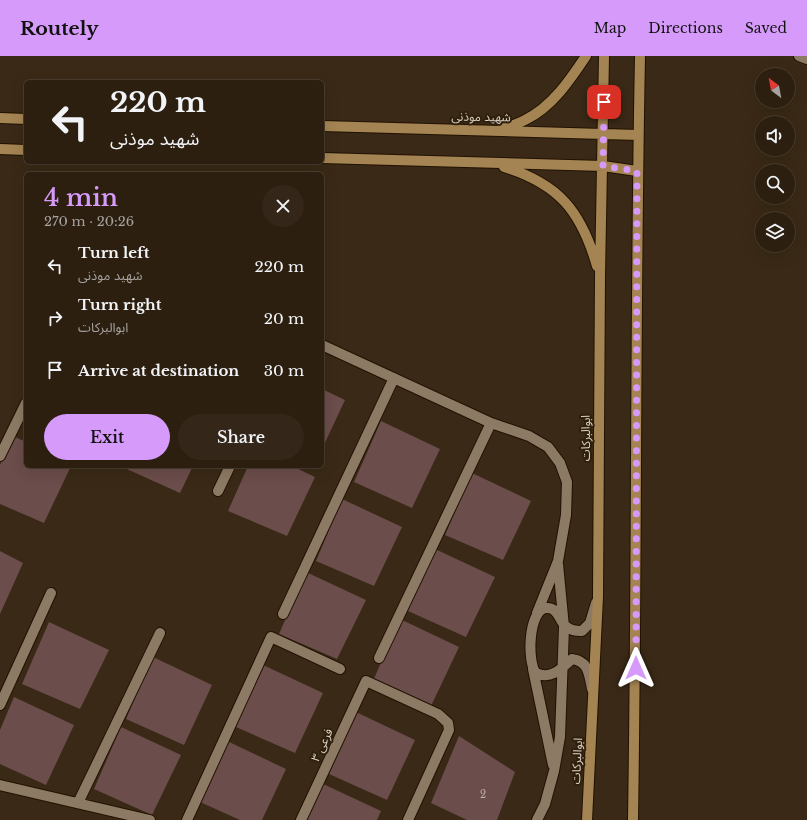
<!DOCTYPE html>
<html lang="en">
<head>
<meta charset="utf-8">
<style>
	:root { --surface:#2c1f10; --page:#342719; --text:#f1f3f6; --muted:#a6a29f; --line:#483d30; --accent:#d69bfa }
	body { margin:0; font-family:"Libre Baskerville","Noto Sans Arabic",serif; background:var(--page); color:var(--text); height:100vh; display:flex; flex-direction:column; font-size:15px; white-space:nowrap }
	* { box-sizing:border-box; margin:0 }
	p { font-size:13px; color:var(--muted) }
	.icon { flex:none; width:22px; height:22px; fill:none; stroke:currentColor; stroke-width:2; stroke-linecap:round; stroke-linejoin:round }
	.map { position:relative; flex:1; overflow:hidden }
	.drawer { position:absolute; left:24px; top:116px; width:300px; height:296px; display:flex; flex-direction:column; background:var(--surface); border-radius:6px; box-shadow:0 4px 16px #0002,0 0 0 1px var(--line) }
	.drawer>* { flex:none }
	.guide { position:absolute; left:24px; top:24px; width:300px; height:84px; border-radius:6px; box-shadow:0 4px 16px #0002,0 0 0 1px var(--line); background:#2c1f10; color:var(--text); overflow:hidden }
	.needle { width:26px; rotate:328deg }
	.tools { position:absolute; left:755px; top:12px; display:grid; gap:8px }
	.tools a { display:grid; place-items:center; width:40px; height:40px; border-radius:50%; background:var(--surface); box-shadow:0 4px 16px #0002,0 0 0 1px var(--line); font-size:20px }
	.pin { position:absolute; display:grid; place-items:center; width:34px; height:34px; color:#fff; margin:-17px; border-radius:8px; box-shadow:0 2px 6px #0006 }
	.me { position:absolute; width:44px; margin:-22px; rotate:0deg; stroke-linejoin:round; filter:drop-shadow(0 0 3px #0008) }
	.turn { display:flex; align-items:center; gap:14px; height:84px; padding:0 20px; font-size:18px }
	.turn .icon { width:52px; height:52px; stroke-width:2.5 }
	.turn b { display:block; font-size:28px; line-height:34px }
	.round { display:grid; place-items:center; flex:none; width:42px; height:42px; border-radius:21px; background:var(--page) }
	.summary { display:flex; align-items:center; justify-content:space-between; height:68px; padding:0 20px }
	h1 { font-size:24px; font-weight:600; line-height:30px; color:var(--accent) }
	.primary-button { display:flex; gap:8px; margin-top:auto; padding:8px 20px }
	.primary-button a { flex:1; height:46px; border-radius:24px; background:var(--accent); color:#111; font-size:16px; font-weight:600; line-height:46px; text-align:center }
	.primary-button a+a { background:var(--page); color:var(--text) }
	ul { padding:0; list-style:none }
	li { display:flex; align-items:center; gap:12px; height:52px; padding:0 20px }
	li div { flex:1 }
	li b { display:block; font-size:15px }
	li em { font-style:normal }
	header { display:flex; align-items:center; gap:24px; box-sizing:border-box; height:56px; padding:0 20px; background:var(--accent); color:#111 }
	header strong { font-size:19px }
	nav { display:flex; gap:22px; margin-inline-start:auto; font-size:14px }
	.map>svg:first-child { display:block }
	.building { fill:#6b4d4b }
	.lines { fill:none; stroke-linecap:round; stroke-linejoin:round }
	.minor-casing { stroke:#211201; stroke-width:12 }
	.major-casing { stroke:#211201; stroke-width:12 }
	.minor { stroke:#8d7a64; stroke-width:10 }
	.major { stroke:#a58453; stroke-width:10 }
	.route { stroke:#d69bfa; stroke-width:7; stroke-dasharray:0 12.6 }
	.labels { text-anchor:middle; stroke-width:4; stroke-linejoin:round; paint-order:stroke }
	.number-label { font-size:10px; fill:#bfafa6 }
	.street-label { font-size:12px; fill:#dbd0c4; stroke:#2f200c }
</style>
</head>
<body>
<header>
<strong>Routely</strong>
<nav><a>Map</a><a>Directions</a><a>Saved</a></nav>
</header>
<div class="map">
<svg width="807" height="764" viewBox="0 0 807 764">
	<rect width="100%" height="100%" fill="#3a2916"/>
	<path class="building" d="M322,333L345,344L322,393Z
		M381,365L440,393L412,452L354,426Z
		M13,380L26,386V410H71L44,467L0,448V409Z
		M120,410H193L180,437Z
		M248,410H292L315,421L287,480L228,455Z
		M472,417L531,445L503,504L445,479Z
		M342,443L402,471L374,530L316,505Z
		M435,493L495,521L466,581L408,555Z
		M0,495L23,507L0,558Z
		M306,516L366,544L337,603L279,578Z
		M400,563L459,591L431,650L373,625Z
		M49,566L109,594L80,653L22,628Z
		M153,601L212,629L184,689L126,663Z
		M263,609L323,637L295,697L236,671Z
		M14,641L74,669L46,729L0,708V674Z
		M356,656L415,684L387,744L329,718Z
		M121,671L181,699L152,759L94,733Z
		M459,680L515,716L497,764H467L431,747Z
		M227,685L286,713L262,764H240L200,746Z
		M321,727L381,755L377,764H305Z"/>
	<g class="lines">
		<defs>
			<path id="minor" d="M799,0L807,3
				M322,289L491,367L529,380L548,391L560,407L567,426L566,459L558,505L537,557
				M0,400L26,347
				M218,435L230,410
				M283,558L394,322
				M379,602L491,367
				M533,613L553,709
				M592,633C589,619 589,605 572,603C561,613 551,624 536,617C527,607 528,554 546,552C564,551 555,576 582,575L590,567L596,547
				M0,649L51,537
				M0,729L150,764
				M78,747L160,577
				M187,764L271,581L340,613
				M301,764L366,625L438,658L448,667L449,674L408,764
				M537,764L545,748L554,715L560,681L564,571L558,508"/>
			<path id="major" d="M0,62L26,63
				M322,70L638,79
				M502,72C510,70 518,68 525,64C552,51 570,24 586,0
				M0,93L26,94
				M322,102L603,110L637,115
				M504,111C559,128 581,155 597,210
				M587,764L598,541L600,220L604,0
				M633,764C637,509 635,255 640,0"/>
		</defs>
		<use href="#minor" class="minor-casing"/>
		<use href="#major" class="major-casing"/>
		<use href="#minor" class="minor"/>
		<use href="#major" class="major"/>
	</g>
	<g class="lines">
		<path class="route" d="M604,46L603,110L637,115L636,612"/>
	</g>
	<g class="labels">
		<g class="number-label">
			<text x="483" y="742">2</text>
		</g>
		<g class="street-label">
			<text transform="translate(481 61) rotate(1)" y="4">شهید موذنی</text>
			<text transform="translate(586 382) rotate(-90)" y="4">ابوالبرکات</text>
			<text transform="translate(322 689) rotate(-65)" y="4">فرعی ۳</text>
			<text transform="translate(577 705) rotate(-87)" y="4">ابوالبرکات</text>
		</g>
	</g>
</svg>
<div class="tools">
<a><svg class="needle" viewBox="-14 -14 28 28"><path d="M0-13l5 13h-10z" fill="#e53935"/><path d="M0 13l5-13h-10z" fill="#a6a29f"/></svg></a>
<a><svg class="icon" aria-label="sound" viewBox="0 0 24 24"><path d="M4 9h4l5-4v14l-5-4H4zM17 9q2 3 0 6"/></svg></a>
<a><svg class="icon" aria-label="search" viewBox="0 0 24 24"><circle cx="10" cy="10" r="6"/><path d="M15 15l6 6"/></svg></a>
<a><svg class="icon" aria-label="layers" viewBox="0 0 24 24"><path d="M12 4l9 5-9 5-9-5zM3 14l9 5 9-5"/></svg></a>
</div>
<div class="pin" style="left:604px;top:46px;background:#d93025"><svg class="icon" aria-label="arrive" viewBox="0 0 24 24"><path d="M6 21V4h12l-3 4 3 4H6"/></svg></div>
<svg class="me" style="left:636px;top:612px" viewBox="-20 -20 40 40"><path d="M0-17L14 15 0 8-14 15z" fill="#d69bfa" stroke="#fff" stroke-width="4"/></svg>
<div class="guide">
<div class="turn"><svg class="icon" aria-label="left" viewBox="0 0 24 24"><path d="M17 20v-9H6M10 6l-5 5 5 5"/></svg><div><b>220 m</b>شهید موذنی</div></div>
</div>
<section class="drawer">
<div class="summary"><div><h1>4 min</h1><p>270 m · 20:26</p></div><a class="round"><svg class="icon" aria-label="close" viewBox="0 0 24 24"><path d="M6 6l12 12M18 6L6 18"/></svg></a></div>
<ul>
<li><svg class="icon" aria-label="left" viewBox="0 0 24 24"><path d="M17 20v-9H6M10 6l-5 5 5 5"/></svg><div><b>Turn left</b><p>شهید موذنی</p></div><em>220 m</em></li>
<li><svg class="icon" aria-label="right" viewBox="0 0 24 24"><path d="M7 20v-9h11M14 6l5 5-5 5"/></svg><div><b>Turn right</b><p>ابوالبرکات</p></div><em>20 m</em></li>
<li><svg class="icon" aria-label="arrive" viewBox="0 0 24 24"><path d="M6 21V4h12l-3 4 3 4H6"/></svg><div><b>Arrive at destination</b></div><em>30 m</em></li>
</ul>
<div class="primary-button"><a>Exit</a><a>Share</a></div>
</section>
</div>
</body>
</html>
